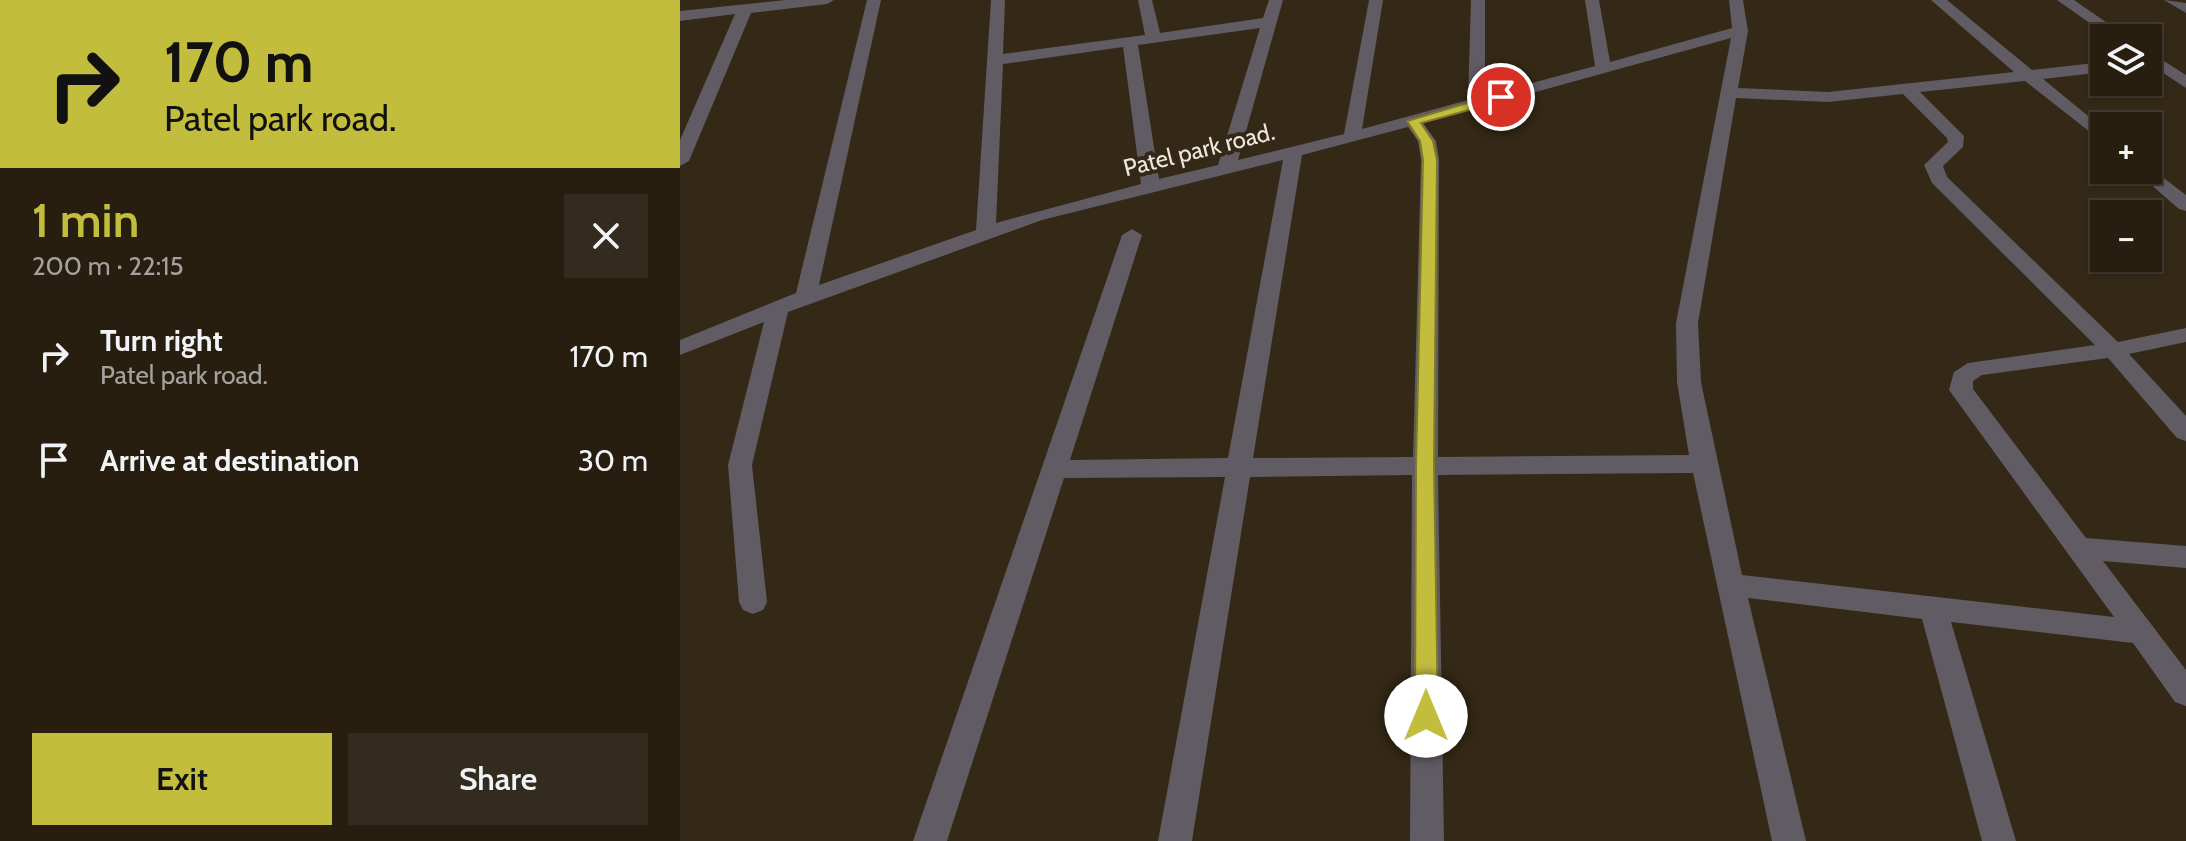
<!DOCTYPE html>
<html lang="en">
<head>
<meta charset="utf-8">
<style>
	:root { --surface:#271e10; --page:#332b1e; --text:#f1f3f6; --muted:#a4a29f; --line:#433c30; --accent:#c3bd3e }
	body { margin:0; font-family:Cabin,sans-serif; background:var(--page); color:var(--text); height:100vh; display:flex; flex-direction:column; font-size:30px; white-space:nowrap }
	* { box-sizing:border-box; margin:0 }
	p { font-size:26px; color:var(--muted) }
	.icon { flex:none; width:44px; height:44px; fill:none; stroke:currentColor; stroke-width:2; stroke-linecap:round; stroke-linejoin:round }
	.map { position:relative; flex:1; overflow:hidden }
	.details { display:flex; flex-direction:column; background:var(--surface); width:680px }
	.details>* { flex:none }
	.banner { background:#c3bd3e; color:#111; overflow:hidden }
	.buttons { position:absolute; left:1410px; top:24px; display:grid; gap:16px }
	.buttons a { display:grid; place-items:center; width:72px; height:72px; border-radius:0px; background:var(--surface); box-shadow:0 2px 6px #0004,0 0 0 2px var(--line); font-size:40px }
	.pin { position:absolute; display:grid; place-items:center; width:68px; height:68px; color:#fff; margin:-34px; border:4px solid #fff; border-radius:50%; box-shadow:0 2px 8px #0007 }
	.me { position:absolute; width:88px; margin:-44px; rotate:0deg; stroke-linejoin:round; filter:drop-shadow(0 0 6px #0008) }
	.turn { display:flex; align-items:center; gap:28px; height:168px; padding:0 32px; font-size:36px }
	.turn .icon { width:104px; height:104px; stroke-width:2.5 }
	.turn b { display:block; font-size:56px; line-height:68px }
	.round { display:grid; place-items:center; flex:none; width:84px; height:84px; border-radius:0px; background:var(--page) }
	.overview { display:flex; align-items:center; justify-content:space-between; height:136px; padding:0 32px }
	h1 { font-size:48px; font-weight:600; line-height:60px; color:var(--accent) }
	.primary-button { display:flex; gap:16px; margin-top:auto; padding:16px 32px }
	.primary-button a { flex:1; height:92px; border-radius:0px; background:var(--accent); color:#111; font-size:32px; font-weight:600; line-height:92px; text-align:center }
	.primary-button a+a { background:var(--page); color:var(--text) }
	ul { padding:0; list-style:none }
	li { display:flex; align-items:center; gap:24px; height:104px; padding:0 32px }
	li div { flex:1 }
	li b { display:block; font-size:30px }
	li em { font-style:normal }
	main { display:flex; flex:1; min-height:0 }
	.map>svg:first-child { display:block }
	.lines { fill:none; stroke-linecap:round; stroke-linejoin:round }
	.minor { fill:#615b63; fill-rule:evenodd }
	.route { fill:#c3bd3e; stroke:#7f7b28; stroke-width:2 }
	.labels { text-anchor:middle; stroke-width:8; stroke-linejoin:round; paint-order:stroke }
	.far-street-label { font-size:24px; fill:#efe7dc; stroke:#342816 }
</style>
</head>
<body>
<main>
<section class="details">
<div class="banner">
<div class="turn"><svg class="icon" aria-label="right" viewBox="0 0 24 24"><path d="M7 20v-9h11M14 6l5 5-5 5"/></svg><div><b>170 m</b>Patel park road.</div></div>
</div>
<div class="overview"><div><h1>1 min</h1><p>200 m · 22:15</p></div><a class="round"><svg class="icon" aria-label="close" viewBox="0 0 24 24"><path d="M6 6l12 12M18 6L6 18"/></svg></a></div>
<ul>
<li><svg class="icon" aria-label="right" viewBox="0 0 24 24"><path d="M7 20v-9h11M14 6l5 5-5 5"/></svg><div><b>Turn right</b><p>Patel park road.</p></div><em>170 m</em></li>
<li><svg class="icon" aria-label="arrive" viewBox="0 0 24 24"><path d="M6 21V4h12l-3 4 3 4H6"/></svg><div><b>Arrive at destination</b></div><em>30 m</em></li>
</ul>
<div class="primary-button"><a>Exit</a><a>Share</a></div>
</section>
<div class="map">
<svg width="1506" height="841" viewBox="0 0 1506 841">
	<rect width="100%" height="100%" fill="#342816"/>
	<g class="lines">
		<path class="minor" d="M106,0H154L147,4L71,13L9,161L0,166V140L55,14L0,21V11Z
			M187,0H201L139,285L296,230L311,0H325L323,54L465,35L458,0H472L480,33L583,18L589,0H603L558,160L664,134L689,0H703L682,129L788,100L791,0H805V96L915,66L905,0H919L930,62L1052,28L1049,0H1063L1068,31L1058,88L1148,92L1334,72L1251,0H1267L1352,70L1424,62V72L1363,79L1424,129V143L1345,81L1240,92L1284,136L1283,147L1263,166L1267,177L1438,342L1506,328V342L1449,354L1506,416V441L1497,438L1428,358L1302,375L1293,381V389L1406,538L1506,546V568L1423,561L1506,670V706L1495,702L1453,643L1271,622L1336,841H1302L1242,619L1068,598L1126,841H1092L1013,473L758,475L764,841H730L732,475L570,477L512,841H478L545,477L384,478L267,841H233L442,235L452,229L462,235L390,460L548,458L603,160L362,220L108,312L72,465L87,602L83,610L73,614L63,610L59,602L48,465L84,322L0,355V340L116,293ZM580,28L538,165L479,179L458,45ZM1051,38L996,323L997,382L1009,455L758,457L759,160L756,141L743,123ZM443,47L461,184L316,223L323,64ZM1223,94L1267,138L1268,142L1244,165L1252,183L1415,345L1288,363L1274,372L1269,390L1434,617L1062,575L1021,382L1018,323L1056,98L1148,102ZM728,127L738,141L741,160L733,457L573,458L622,155Z
			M1377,0H1394L1449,38H1431Z
			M1484,0L1506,3V13Z
			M1468,51L1506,75V88L1468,63Z
			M1468,166L1506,195V211L1499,209L1454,170H1468Z"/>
	</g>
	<path class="route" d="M821,93L826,94V100L741,123L753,141L757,160L754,466L758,716L754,723L746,726L738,723L735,716L736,466L743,160L740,141L727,121Z"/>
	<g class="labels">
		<g class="far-street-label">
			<text transform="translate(519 150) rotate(-14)" y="8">Patel park road.</text>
		</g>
	</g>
</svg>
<div class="buttons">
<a><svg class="icon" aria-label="layers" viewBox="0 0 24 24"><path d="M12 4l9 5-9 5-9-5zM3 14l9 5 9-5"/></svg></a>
<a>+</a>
<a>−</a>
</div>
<div class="pin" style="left:821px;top:97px;background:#d93025"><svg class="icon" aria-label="arrive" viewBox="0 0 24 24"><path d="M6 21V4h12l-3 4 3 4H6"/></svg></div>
<svg class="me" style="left:746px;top:716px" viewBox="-20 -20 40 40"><circle r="19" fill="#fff"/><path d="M0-13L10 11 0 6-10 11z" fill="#c3bd3e"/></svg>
</div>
</main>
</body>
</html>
